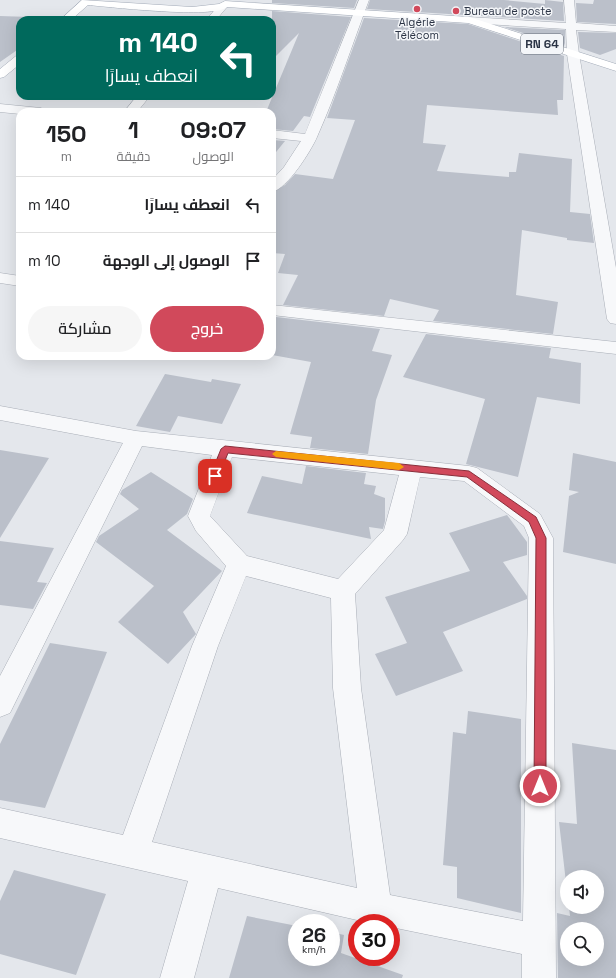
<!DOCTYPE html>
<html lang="ar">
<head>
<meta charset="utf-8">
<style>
	:root { --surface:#fff; --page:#f6f6f6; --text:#202124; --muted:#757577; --line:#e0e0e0; --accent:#d1495b }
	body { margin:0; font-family:"Space Grotesk",Cairo,sans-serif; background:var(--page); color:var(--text); direction:rtl; height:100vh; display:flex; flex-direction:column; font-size:15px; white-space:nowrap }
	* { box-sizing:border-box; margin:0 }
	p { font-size:13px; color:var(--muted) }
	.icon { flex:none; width:22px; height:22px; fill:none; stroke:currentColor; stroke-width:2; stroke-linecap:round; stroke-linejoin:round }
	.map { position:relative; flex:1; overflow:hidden; direction:ltr }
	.side { position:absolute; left:16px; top:108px; width:260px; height:252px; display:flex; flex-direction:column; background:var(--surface); border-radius:12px; box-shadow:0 4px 16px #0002; direction:rtl }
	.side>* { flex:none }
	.top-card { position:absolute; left:16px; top:16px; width:260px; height:84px; border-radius:12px; box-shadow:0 4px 16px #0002; direction:rtl; background:#00695c; color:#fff; overflow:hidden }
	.fabs { position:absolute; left:560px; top:870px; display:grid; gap:8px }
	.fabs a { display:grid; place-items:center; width:44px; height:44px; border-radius:50%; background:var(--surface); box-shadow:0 4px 16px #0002; font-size:20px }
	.speed { position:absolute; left:288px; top:914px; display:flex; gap:8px; font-size:20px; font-weight:700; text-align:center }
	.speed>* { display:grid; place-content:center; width:52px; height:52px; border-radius:50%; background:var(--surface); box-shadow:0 4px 16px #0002; line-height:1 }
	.speed small { font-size:10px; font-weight:400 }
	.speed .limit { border:6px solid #d22; background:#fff; color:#111 }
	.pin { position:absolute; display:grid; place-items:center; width:34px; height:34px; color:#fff; margin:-17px; border-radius:8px; box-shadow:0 2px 6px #0006 }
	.me { position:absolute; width:44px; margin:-22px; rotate:0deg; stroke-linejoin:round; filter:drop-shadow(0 0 3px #0008) }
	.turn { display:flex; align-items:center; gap:14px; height:84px; padding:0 12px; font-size:18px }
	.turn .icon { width:52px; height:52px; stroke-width:2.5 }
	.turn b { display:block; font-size:28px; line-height:34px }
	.eta { display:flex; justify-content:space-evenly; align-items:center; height:68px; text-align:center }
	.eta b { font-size:24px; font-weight:600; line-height:28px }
	.action { display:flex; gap:8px; margin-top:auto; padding:8px 12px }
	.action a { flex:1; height:46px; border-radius:24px; background:var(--accent); color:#fff; font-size:16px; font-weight:600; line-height:46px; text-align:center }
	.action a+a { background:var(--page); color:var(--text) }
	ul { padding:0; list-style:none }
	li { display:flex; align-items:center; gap:12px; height:56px; padding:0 12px; border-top:1px solid var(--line) }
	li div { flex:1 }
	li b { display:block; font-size:15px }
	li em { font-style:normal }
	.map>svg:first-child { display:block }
	.building { fill:#bbc0ca; fill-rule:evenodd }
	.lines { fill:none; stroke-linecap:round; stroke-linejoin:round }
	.minor-casing { stroke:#a9aeb7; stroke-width:1 }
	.major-casing { stroke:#a3abb8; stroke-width:1 }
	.minor { fill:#f7f8fa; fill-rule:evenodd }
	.major { fill:#fff; fill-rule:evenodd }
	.route { fill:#d1495b; stroke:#882f3b }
	.slow { fill:#f59e0b }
	.poi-dot { fill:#d1495b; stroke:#f4f6f9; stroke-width:1.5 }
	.labels { text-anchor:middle; stroke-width:3; stroke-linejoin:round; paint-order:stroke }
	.far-poi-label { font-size:11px; fill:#2b3445; stroke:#f4f6f9; text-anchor:start }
	.shield { fill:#f4f6f9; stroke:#676e7b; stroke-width:1 }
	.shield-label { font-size:12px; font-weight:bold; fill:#2b3445 }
</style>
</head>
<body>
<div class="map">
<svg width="616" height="978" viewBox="0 0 616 978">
	<rect width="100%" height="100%" fill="#e4e7ec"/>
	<path class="building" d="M272,0H357L354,8L272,3Z
		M370,0H504L545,4V0L563,2L564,21L367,9Z
		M594,0H616V24L577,22L576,3L593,4Z
		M272,11L351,17L310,117L304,116L293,131L272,129V112H266L299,33L272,60Z
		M0,16L60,18L59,20H20V48L0,62Z
		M364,18L468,24L564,56L563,100H557L558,115L427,105L423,143L446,145L437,171L509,177V172H516L519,153L572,159L570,212L590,214L594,243L567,240V238L522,230L516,295L558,302L553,334L433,321L439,310L390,299L384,316L283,305L298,275L278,273L285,254L272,253V193L285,185L295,174L333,179L355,120L327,118Z
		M504,27L565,30V43L564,46Z
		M578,32L616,33V49L600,55L580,48Z
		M272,140L285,141L272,157Z
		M276,317L380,329L372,351L392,355L376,400L368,454L310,448L312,437L290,434L311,362L272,355V326Z
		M426,334L551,348L549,358L581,363L580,404L537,397L518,477L466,464L485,399L403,377Z
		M165,374L211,382L212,379L241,384L222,424L178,416L170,432L136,426Z
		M0,450L49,458L0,538Z
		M573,453L616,462V564L563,552L569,496L579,492L569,490Z
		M306,466L366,473L364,484L376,486L374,494L385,498V521L383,529L369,527L371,539L247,513L262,476L302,484Z
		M151,472L193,499L187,514L167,530L222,571L183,612L196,634L168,664L118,622L154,586L96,542L99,536L139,509L120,494L122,490Z
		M507,515L527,542V555L503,562L527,596V599L443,632L463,671L396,696L375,654L407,643L385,597L470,571L449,533Z
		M0,541L54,548L37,582L47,583L33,609L0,605Z
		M50,643L107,652L45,808L0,800V744Z
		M468,711L521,719V913L457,898V867L443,865L453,732L466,734Z
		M572,743L616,750V978H558L557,913L570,916L569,907H597V877H567V891L559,822L577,824ZM567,929H597V959H567Z
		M14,870L106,894L76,975L0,954V901Z
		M247,916L297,926V957H331V932L344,935L341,953L403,975L402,978H229Z"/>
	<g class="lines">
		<defs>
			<path id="minor" d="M359,0H369C352,45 337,92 317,137C311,151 287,189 272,192V180L284,167L301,141L272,138V130L305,134Z
				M564,0H574L576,23L616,26V32L576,30L579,54L616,268V324L610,323L607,319L567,54L566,29L469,23L464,20L469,17L566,23Z
				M222,4L227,7L216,20H206L219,5Z
				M137,96H150L137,112H124Z
				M0,104L41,108L47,112H20V114L0,112Z
				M0,273L20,276V286L0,283Z
				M272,305L616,342V354L272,315Z
				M0,406L136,431L469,466L477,468L540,514L553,538L556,978H522V954L391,927V923H370L218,888L194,978H160L188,881L0,838V808L123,835L192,646L226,566L196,531L188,516L212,455L142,446L10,713L0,717V676L123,443L0,420ZM232,457L399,475L384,530L338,579L247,556L210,516ZM420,477L464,481L524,526L529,538L523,921L390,895L361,688L355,594L403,540L407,534ZM246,576L331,598L333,688L357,888L152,842L218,646Z"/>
			<path id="major" d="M82,0L192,7L219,4L225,1L469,17L616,64V71L468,23L227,7C214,19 111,7 88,5L71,20H60Z
				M20,55V64L4,77L0,78V69L16,56Z"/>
		</defs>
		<use href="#minor" class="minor-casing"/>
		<use href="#major" class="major-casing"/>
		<use href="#minor" class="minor"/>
		<use href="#major" class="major"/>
	</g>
	<path class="route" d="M225,446L469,471L536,517L546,538V786L544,790L540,792L536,790L534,786L536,538L529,522L467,477L228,453L218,478H212L210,476L221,449Z"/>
	<path class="slow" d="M276,451L399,463L404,467L399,470L276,457L272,454Z"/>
	<g class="poi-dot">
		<circle cx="417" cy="9" r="4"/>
		<circle cx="456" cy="11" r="4"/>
	</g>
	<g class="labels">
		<g class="far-poi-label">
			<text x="464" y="15">Bureau de poste</text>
			<text x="417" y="26" text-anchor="middle">Algérie<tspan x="417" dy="13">Télécom</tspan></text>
		</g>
		<rect class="shield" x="521" y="34" width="42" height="20" rx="3"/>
		<g class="shield-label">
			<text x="542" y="48">RN 64</text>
		</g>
	</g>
</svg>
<div class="fabs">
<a><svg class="icon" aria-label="sound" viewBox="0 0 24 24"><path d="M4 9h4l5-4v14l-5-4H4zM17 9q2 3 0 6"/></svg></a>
<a><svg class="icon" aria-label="search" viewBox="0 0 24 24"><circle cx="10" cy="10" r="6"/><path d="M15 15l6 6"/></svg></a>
</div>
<div class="speed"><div>26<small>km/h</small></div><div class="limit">30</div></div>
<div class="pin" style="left:215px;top:476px;background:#d93025"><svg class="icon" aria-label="arrive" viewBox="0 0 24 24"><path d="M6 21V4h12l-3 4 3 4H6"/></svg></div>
<svg class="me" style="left:540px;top:786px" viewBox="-20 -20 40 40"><circle r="17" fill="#d1495b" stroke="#fff" stroke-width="3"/><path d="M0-11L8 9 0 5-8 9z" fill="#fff"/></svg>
<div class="top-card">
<div class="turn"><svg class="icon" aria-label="left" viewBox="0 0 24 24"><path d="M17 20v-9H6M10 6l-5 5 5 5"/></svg><div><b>140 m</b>انعطف يسارًا</div></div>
</div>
<section class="side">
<div class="eta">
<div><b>09:07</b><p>الوصول</p></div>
<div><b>1</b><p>دقيقة</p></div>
<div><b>150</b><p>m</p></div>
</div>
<ul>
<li><svg class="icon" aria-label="left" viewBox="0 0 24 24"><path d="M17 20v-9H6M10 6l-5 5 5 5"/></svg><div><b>انعطف يسارًا</b></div><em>140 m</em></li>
<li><svg class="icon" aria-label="arrive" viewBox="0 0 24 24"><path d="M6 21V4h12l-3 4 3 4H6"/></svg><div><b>الوصول إلى الوجهة</b></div><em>10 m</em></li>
</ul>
<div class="action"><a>خروج</a><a>مشاركة</a></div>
</section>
</div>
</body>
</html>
